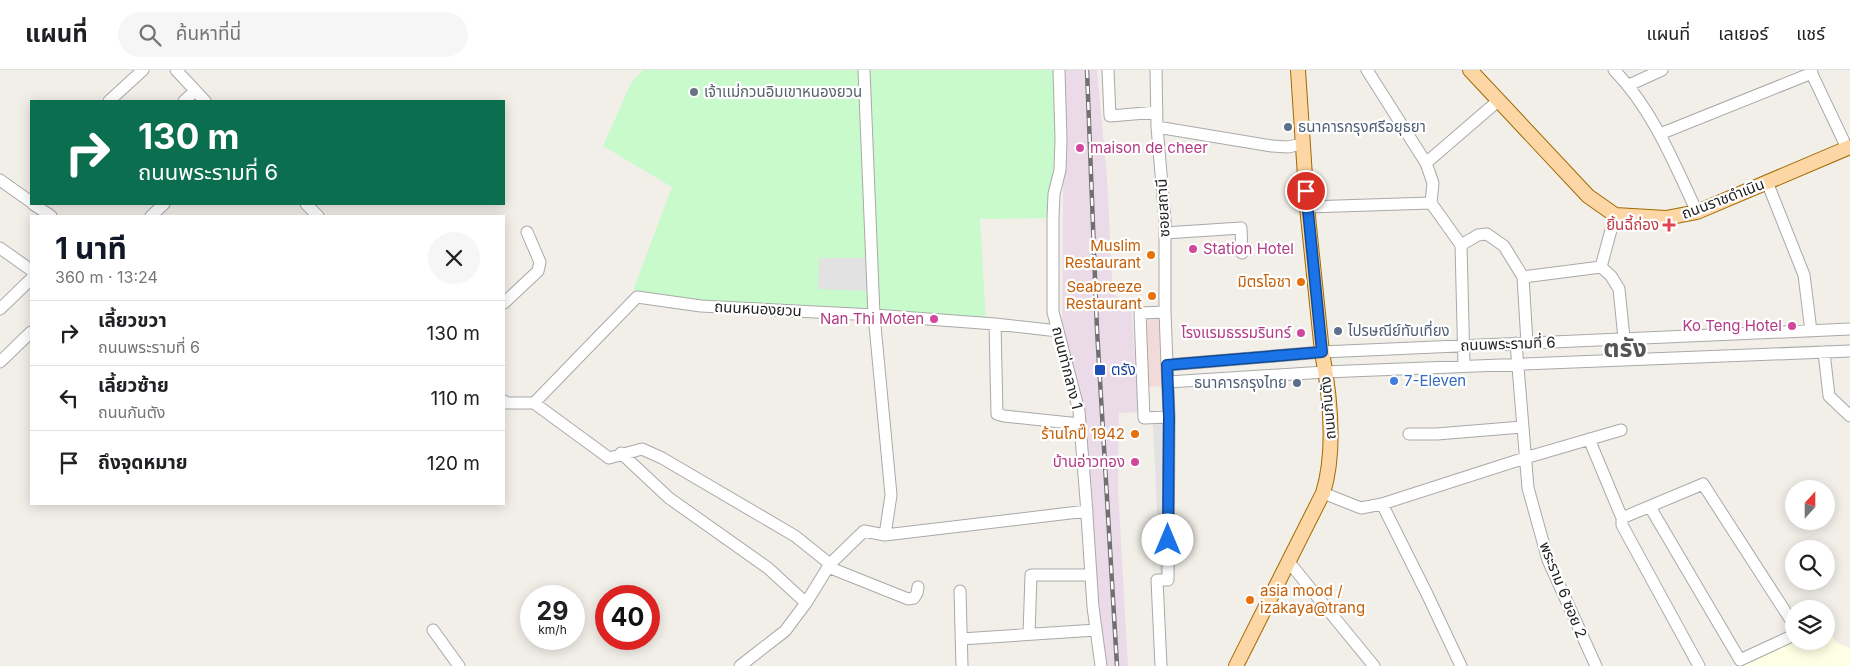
<!DOCTYPE html>
<html lang="th">
<head>
<meta charset="utf-8">
<style>
	:root { --surface:#fff; --page:#f6f6f6; --text:#202124; --muted:#757577; --line:#e0e0e0; --accent:#111827 }
	body { margin:0; font-family:Inter,"Noto Sans Thai",sans-serif; background:var(--page); color:var(--text); height:100vh; display:flex; flex-direction:column; font-size:19px; white-space:nowrap }
	* { box-sizing:border-box; margin:0 }
	p { font-size:16px; color:var(--muted) }
	.icon { flex:none; width:28px; height:28px; fill:none; stroke:currentColor; stroke-width:2; stroke-linecap:round; stroke-linejoin:round }
	.map { position:relative; flex:1; overflow:hidden }
	.panel { position:absolute; left:30px; top:145px; width:475px; height:290px; display:flex; flex-direction:column; background:var(--surface); border-radius:0px; box-shadow:0 2px 12px #0003 }
	.panel>* { flex:none }
	.top-card { position:absolute; left:30px; top:30px; width:475px; height:105px; border-radius:0px; box-shadow:0 2px 12px #0003; background:#0b6e4f; color:#fff; overflow:hidden }
	.needle { width:32px; rotate:21deg }
	.buttons { position:absolute; left:1785px; top:410px; display:grid; gap:10px }
	.buttons a { display:grid; place-items:center; width:50px; height:50px; border-radius:50%; background:var(--surface); box-shadow:0 2px 12px #0003; font-size:25px }
	.speed { position:absolute; left:520px; top:515px; display:flex; gap:10px; font-size:25px; font-weight:700; text-align:center }
	.speed>* { display:grid; place-content:center; width:65px; height:65px; border-radius:50%; background:var(--surface); box-shadow:0 2px 12px #0003; line-height:1 }
	.speed small { font-size:12px; font-weight:400 }
	.speed .limit { border:8px solid #d22; background:#fff; color:#111 }
	.pin { position:absolute; display:grid; place-items:center; width:42px; height:42px; color:#fff; margin:-21px; border:2px solid #fff; border-radius:50%; box-shadow:0 1px 5px #0007 }
	.me { position:absolute; width:55px; margin:-28px; rotate:0deg; stroke-linejoin:round; filter:drop-shadow(0 0 4px #0008) }
	.turn { display:flex; align-items:center; gap:18px; height:105px; padding:0 25px; font-size:22px }
	.turn .icon { width:65px; height:65px; stroke-width:2.5 }
	.turn b { display:block; font-size:35px; line-height:42px }
	.round { display:grid; place-items:center; flex:none; width:52px; height:52px; border-radius:26px; background:var(--page) }
	.overview { display:flex; align-items:center; justify-content:space-between; height:85px; padding:0 25px }
	h1 { font-size:30px; font-weight:700; line-height:38px; color:var(--accent) }
	ul { padding:0; list-style:none }
	li { display:flex; align-items:center; gap:15px; height:65px; padding:0 25px; border-top:1px solid var(--line) }
	li div { flex:1 }
	li b { display:block; font-size:19px }
	li em { font-style:normal }
	header { display:flex; align-items:center; gap:30px; box-sizing:border-box; height:70px; padding:0 25px; background:var(--surface); border-bottom:1px solid var(--line) }
	header strong { font-size:24px }
	nav { display:flex; gap:28px; margin-inline-start:auto; font-size:18px }
	.search { width:350px; height:45px; background:var(--page); display:flex; align-items:center; gap:12px; box-sizing:border-box; padding:0 18px; border-radius:28px; color:var(--muted); font-size:19px }
	.map>svg:first-child { display:block }
	.commercial { fill:#f2dad9 }
	.industrial { fill:#ebdbe8 }
	.education { fill:#ffffe5 }
	.park { fill:#c8facc }
	.parking { fill:#e2e2e2 }
	.lines { fill:none; stroke-linecap:round; stroke-linejoin:round }
	.minor-casing { stroke:#a9a9a9; stroke-width:13 }
	.major-casing { stroke:#a06b00; stroke-width:16 }
	.minor { stroke:#fff; stroke-width:11 }
	.major { stroke:#fcd6a4; stroke-width:14 }
	.rail-casing { stroke:#707070; stroke-width:4.5 }
	.rail { stroke:#fff; stroke-width:2.5; stroke-dasharray:8; stroke-linecap:butt }
	.route-casing { stroke:#114b97; stroke-width:12 }
	.route { stroke:#1a73e8; stroke-width:9 }
	.worship-dot { fill:#6b7280; stroke:#fff; stroke-width:2 }
	.service-dot { fill:#5c6f8a; stroke:#fff; stroke-width:2 }
	.hotel-dot { fill:#d1479c; stroke:#fff; stroke-width:2 }
	.health-dot { fill:#e0444e; stroke:#fff; stroke-width:2 }
	.food-dot { fill:#e8710a; stroke:#fff; stroke-width:2 }
	.transit-dot { fill:#1a4fb4; stroke:#fff; stroke-width:2 }
	.shop-dot { fill:#3f7fe0; stroke:#fff; stroke-width:2 }
	.labels { text-anchor:middle; stroke-width:4.5; stroke-linejoin:round; paint-order:stroke }
	.worship-label { font-size:15px; fill:#5b616d; stroke:#fff; text-anchor:start }
	.service-label { font-size:15px; fill:#4e5e75; stroke:#fff; text-anchor:start }
	.hotel-label { font-size:15px; fill:#b23c85; stroke:#fff; text-anchor:end }
	.street-label { font-size:15px; fill:#222; stroke:#fff }
	.health-label { font-size:15px; fill:#be3a42; stroke:#fff; text-anchor:end }
	.food-label { font-size:15px; fill:#c56008; stroke:#fff; text-anchor:end }
	.transit-label { font-size:15px; fill:#164399; stroke:#fff; text-anchor:start }
	.shop-label { font-size:15px; fill:#366cbe; stroke:#fff; text-anchor:start }
	.town-label { font-size:25px; font-weight:bold; fill:#555; stroke:#fff }
</style>
</head>
<body>
<header>
<strong>แผนที่</strong>
<div class="search"><svg class="icon" aria-label="search" viewBox="0 0 24 24"><circle cx="10" cy="10" r="6"/><path d="M15 15l6 6"/></svg>ค้นหาที่นี่</div>
<nav><a>แผนที่</a><a>เลเยอร์</a><a>แชร์</a></nav>
</header>
<div class="map">
<svg width="1850" height="596" viewBox="0 0 1850 596">
	<rect width="100%" height="100%" fill="#f2efe9"/>
	<path class="commercial" d="M1146,246H1160L1163,316L1146,317Z"/>
	<path class="industrial" d="M1064,0H1097L1107,109L1113,224L1131,234L1139,342L1119,343L1118,419L1128,596H1104L1099,552L1088,374L1062,261Z"/>
	<path class="education" d="M1826,556L1837,573L1850,578V596H1742L1795,571H1826Z"/>
	<path class="park" d="M643,0H1059L1053,148L980,149L986,253L637,227L634,218L672,117L603,76L631,13Z"/>
	<path class="parking" d="M819,188H869L870,221L818,219Z
		M1153,353H1168L1175,505L1160,506Z"/>
	<g class="lines">
		<defs>
			<path id="minor" d="M176,0L205,31
				M864,0L874,245L891,425L885,465
				M1059,0L1061,69L1060,100L1054,124L1053,148V242L1079,341L1086,430L1093,537L1101,596
				M1108,0L1110,46L1157,42
				M1156,0L1157,57L1165,150V242L1169,347L1168,510H1157L1161,596
				M1367,0L1426,93L1433,113L1431,133L1461,175L1464,296
				M1614,0C1653,40 1674,93 1697,142
				M1810,0L1847,78
				M1629,15L1662,0
				M109,31L143,0
				M184,31L195,21
				M1157,57L1272,76L1288,77L1302,74
				M1660,64L1812,3
				M1426,93L1499,30
				M0,110L31,132
				M1767,112L1804,205L1811,261
				M33,134L51,146
				M306,134L318,146
				M1307,137L1431,133
				M1615,145L1601,197L1611,206L1619,219L1624,268
				M151,146L164,134
				M1165,163L1241,158L1242,183
				M1461,175L1478,165L1487,164L1504,176L1523,207L1527,273
				M0,178L31,200
				M1523,207L1601,197
				M504,233L538,201L540,192L527,162
				M0,239L31,209
				M1165,242L1140,243L1144,348L1169,347
				M995,254L997,344L1004,346L1080,354
				M1516,273L1528,418L1548,490L1596,596
				M1824,282L1829,326L1850,346
				M0,292L31,262
				M1167,295L1322,282L1850,259
				M1168,312L1325,302L1850,281
				M504,331L506,333H534L637,227L701,236L874,245L995,254L1058,261
				M534,333L609,388L642,379L662,388L795,466L830,494
				M1409,364H1437L1522,357
				M1589,369L1622,448V455L1699,596
				M621,383L669,428L768,498L806,533
				M1323,423L1361,438L1382,434L1525,388L1621,360
				M1382,434L1427,524L1461,596
				M1650,437L1740,590L1794,565
				M1622,448L1703,414L1794,555
				M1288,491L1374,596
				M828,497L908,529L914,528L917,523L918,517
				M960,521L962,596
				M433,560L459,596
				M1029,564L1031,505H1091
				M961,569L1096,560
				M740,596L785,561L806,533L830,494L864,461L885,465L1087,441"/>
			<path id="major" d="M1470,0L1588,126L1615,145L1666,148L1697,142L1850,77
				M1236,596L1323,423C1336,381 1330,325 1322,282L1307,137L1298,0"/>
		</defs>
		<use href="#minor" class="minor-casing"/>
		<use href="#major" class="major-casing"/>
		<use href="#minor" class="minor"/>
		<use href="#major" class="major"/>
		<defs>
			<path id="rail" d="M1087,0L1097,260L1117,596"/>
		</defs>
		<use href="#rail" class="rail-casing"/>
		<use href="#rail" class="rail"/>
	</g>
	<g class="lines">
		<defs>
			<path id="route" d="M1168,470L1169,347L1167,295L1322,282L1306,121"/>
		</defs>
		<use href="#route" class="route-casing"/>
		<use href="#route" class="route"/>
	</g>
	<circle class="worship-dot" cx="694" cy="22" r="5"/>
	<g class="service-dot">
		<circle cx="1288" cy="57" r="5"/>
		<circle cx="1338" cy="261" r="5"/>
		<circle cx="1297" cy="313" r="5"/>
	</g>
	<g class="hotel-dot">
		<circle cx="1080" cy="78" r="5"/>
		<circle cx="1193" cy="179" r="5"/>
		<circle cx="934" cy="249" r="5"/>
		<circle cx="1792" cy="256" r="5"/>
		<circle cx="1301" cy="263" r="5"/>
		<circle cx="1135" cy="392" r="5"/>
	</g>
	<path class="health-dot" d="M1666.5 147.5h5v5h5v5h-5v5h-5v-5h-5v-5h5z"/>
	<g class="food-dot">
		<circle cx="1151" cy="185" r="5"/>
		<circle cx="1301" cy="212" r="5"/>
		<circle cx="1152" cy="226" r="5"/>
		<circle cx="1135" cy="364" r="5"/>
		<circle cx="1250" cy="530" r="5"/>
	</g>
	<rect class="transit-dot" x="1094" y="294" width="12" height="12" rx="2.5"/>
	<circle class="shop-dot" cx="1394" cy="311" r="5"/>
	<g class="labels">
		<g class="worship-label">
			<text x="704" y="27">เจ้าเเม่กวนอิมเขาหนองยวน</text>
		</g>
		<g class="service-label">
			<text x="1298" y="62">ธนาคารกรุงศรีอยุธยา</text>
			<text x="1348" y="266">ไปรษณีย์ทับเที่ยง</text>
			<text x="1287" y="318" text-anchor="end">ธนาคารกรุงไทย</text>
		</g>
		<g class="hotel-label">
			<text x="1090" y="83" text-anchor="start">maison de cheer</text>
			<text x="1203" y="184" text-anchor="start">Station Hotel</text>
			<text x="924" y="254">Nan Thi Moten</text>
			<text x="1782" y="261">Ko Teng Hotel</text>
			<text x="1291" y="268">โรงแรมธรรมรินทร์</text>
			<text x="1125" y="397">บ้านอ่าวทอง</text>
		</g>
		<g class="street-label">
			<text transform="translate(1723 129) rotate(-21)" y="5">ถนนราชดำเนิน</text>
			<text transform="translate(1163 138) rotate(-93)" y="5">ซอยสถานี</text>
			<text transform="translate(758 239) rotate(3)" y="5">ถนนหนองยวน</text>
			<text transform="translate(1508 274) rotate(-2)" y="5">ถนนพระรามที่ 6</text>
			<text transform="translate(1067 298) rotate(76)" y="5">ถนนท่ากลาง 1</text>
			<text transform="translate(1328 338) rotate(-95)" y="5">ถนนกันตัง</text>
			<text transform="translate(1563 520) rotate(68)" y="5">พระราม 6 ซอย 2</text>
		</g>
		<g class="health-label">
			<text x="1659" y="160">ยิ้นฉี้ถ่อง</text>
		</g>
		<g class="food-label">
			<text x="1141" y="181">Muslim<tspan x="1141" dy="17">Restaurant</tspan></text>
			<text x="1291" y="217">มิตรโอชา</text>
			<text x="1142" y="222">Seabreeze<tspan x="1142" dy="17">Restaurant</tspan></text>
			<text x="1125" y="369">ร้านโกปี๊ 1942</text>
			<text x="1260" y="526" text-anchor="start">asia mood /<tspan x="1260" dy="17">izakaya@trang</tspan></text>
		</g>
		<g class="transit-label">
			<text x="1111" y="305">ตรัง</text>
		</g>
		<g class="shop-label">
			<text x="1404" y="316">7-Eleven</text>
		</g>
		<g class="town-label">
			<text x="1625" y="287">ตรัง</text>
		</g>
	</g>
</svg>
<div class="buttons">
<a><svg class="needle" viewBox="-14 -14 28 28"><path d="M0-13l5 13h-10z" fill="#e53935"/><path d="M0 13l5-13h-10z" fill="#757577"/></svg></a>
<a><svg class="icon" aria-label="search" viewBox="0 0 24 24"><circle cx="10" cy="10" r="6"/><path d="M15 15l6 6"/></svg></a>
<a><svg class="icon" aria-label="layers" viewBox="0 0 24 24"><path d="M12 4l9 5-9 5-9-5zM3 14l9 5 9-5"/></svg></a>
</div>
<div class="speed"><div>29<small>km/h</small></div><div class="limit">40</div></div>
<div class="pin" style="left:1306px;top:121px;background:#d93025"><svg class="icon" aria-label="arrive" viewBox="0 0 24 24"><path d="M6 21V4h12l-3 4 3 4H6"/></svg></div>
<svg class="me" style="left:1168px;top:470px" viewBox="-20 -20 40 40"><circle r="19" fill="#fff"/><path d="M0-13L10 11 0 6-10 11z" fill="#1a73e8"/></svg>
<div class="top-card">
<div class="turn"><svg class="icon" aria-label="right" viewBox="0 0 24 24"><path d="M7 20v-9h11M14 6l5 5-5 5"/></svg><div><b>130 m</b>ถนนพระรามที่ 6</div></div>
</div>
<section class="panel">
<div class="overview"><div><h1>1 นาที</h1><p>360 m · 13:24</p></div><a class="round"><svg class="icon" aria-label="close" viewBox="0 0 24 24"><path d="M6 6l12 12M18 6L6 18"/></svg></a></div>
<ul>
<li><svg class="icon" aria-label="right" viewBox="0 0 24 24"><path d="M7 20v-9h11M14 6l5 5-5 5"/></svg><div><b>เลี้ยวขวา</b><p>ถนนพระรามที่ 6</p></div><em>130 m</em></li>
<li><svg class="icon" aria-label="left" viewBox="0 0 24 24"><path d="M17 20v-9H6M10 6l-5 5 5 5"/></svg><div><b>เลี้ยวซ้าย</b><p>ถนนกันตัง</p></div><em>110 m</em></li>
<li><svg class="icon" aria-label="arrive" viewBox="0 0 24 24"><path d="M6 21V4h12l-3 4 3 4H6"/></svg><div><b>ถึงจุดหมาย</b></div><em>120 m</em></li>
</ul>
</section>
</div>
</body>
</html>
